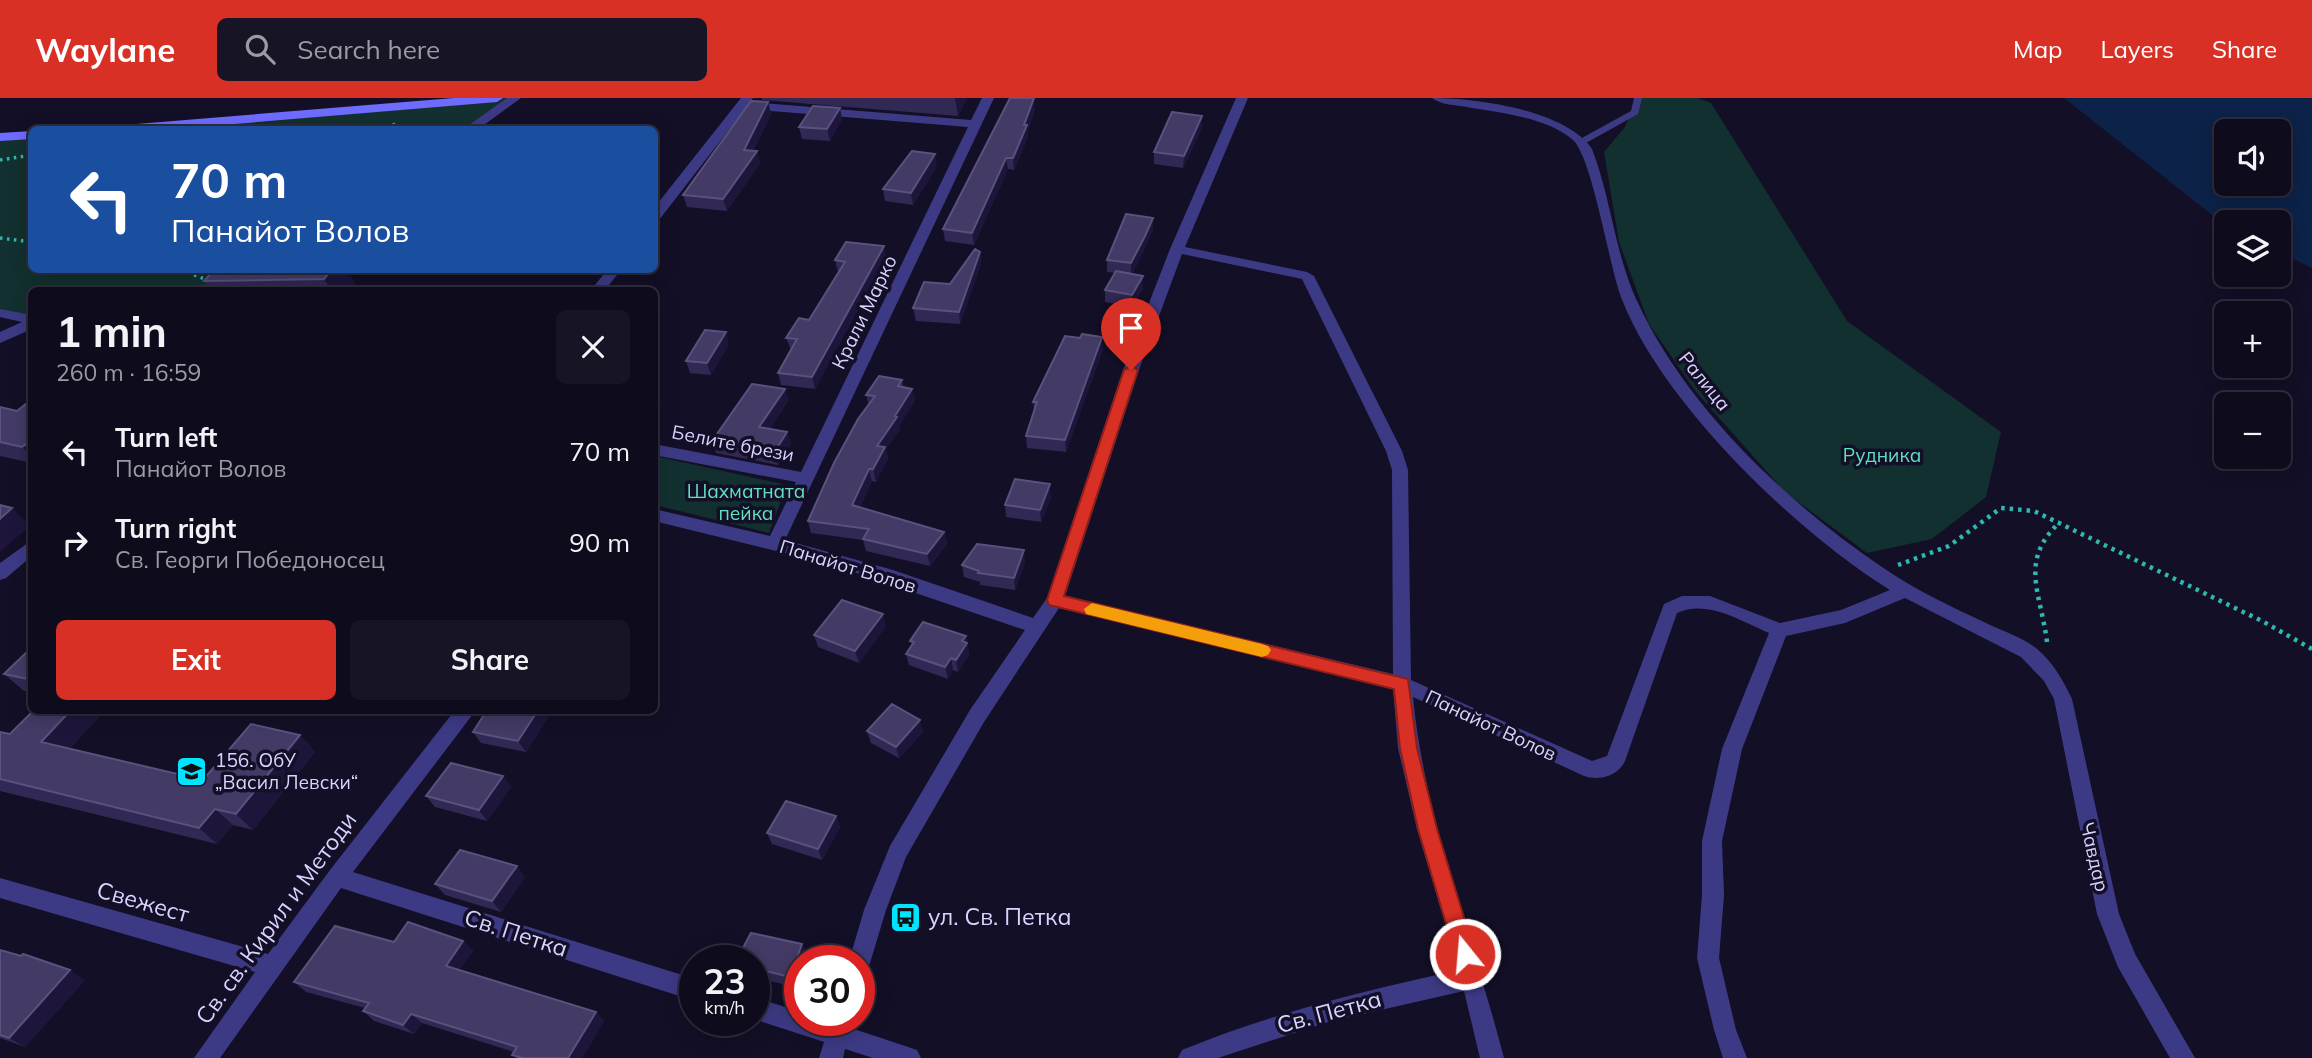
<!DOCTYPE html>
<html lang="en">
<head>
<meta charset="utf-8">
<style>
	:root { --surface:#0e0b1c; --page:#171425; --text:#f1f3f6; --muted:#9b9ba3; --line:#2e2b3b; --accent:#d93025 }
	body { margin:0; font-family:Mulish,sans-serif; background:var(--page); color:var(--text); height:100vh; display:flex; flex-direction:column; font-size:26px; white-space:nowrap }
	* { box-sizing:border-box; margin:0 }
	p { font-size:23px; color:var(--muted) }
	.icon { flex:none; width:38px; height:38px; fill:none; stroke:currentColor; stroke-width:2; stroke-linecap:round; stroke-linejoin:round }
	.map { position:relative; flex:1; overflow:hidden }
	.sheet { position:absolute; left:28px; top:189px; width:630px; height:427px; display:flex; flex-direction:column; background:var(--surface); border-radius:10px; box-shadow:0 4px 18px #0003,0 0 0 2px var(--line) }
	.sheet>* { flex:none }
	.banner { position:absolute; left:28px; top:28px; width:630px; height:147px; border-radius:10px; box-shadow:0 4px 18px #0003,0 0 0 2px var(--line); background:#1a4fa0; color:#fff; overflow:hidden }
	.controls { position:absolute; left:2214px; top:21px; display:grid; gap:14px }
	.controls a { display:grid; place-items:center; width:77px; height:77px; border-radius:10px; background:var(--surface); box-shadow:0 4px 18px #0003,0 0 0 2px var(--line); font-size:35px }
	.speed { position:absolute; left:679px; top:847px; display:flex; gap:14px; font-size:35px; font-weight:700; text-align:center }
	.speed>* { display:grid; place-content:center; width:91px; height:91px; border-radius:50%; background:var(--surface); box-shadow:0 4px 18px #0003,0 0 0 2px var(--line); line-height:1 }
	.speed small { font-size:18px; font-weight:400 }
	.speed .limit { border:10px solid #d22; background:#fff; color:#111 }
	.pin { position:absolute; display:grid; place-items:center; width:60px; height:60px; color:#fff; margin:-72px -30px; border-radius:50% 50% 50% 0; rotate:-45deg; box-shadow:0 0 7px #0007 }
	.pin .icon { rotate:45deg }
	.me { position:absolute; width:77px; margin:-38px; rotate:343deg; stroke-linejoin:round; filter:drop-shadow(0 0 5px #0008) }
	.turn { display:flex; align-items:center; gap:24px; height:147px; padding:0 28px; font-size:32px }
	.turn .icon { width:91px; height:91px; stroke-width:2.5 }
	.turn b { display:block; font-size:49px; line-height:60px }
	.round { display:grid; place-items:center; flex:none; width:74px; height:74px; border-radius:10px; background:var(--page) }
	.overview { display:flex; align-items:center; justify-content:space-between; height:119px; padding:0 28px }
	h1 { font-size:42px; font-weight:700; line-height:52px }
	.cta { display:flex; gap:14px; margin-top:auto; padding:14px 28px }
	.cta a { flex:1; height:80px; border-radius:10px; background:var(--accent); color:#fff; font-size:28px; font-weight:700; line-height:80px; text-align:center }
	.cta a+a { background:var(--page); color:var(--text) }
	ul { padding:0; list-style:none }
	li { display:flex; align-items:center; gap:21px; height:91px; padding:0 28px }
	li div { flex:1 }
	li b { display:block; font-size:26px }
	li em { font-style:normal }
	header { display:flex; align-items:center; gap:42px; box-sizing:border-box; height:98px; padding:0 35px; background:var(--accent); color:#fff }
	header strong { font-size:33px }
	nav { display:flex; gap:38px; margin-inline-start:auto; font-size:24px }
	.search { width:490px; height:63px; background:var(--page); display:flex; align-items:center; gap:18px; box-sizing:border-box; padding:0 24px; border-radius:10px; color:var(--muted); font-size:26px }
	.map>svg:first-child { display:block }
	.green { fill:#12302f }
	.water { fill:#0c2248; fill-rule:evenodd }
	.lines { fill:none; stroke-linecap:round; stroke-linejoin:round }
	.path-far1 { stroke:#2fb8b0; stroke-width:3.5; stroke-dasharray:2.5 4.5; stroke-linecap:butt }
	.path { stroke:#2fb8b0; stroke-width:4.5; stroke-dasharray:3.5 5; stroke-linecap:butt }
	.lane { fill:#3d3a85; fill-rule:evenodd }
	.street { fill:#3d3a85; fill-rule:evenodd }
	.secondary { fill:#6f6bff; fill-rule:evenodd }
	.wall { fill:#312854 }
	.shaded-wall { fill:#1d163a }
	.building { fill:#433a66; stroke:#5a527e; stroke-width:2 }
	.route { fill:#d93025; stroke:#8d1f18; stroke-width:2 }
	.slow { fill:#f59e0b }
	.labels { text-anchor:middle; stroke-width:7; stroke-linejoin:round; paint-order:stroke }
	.street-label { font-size:19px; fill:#d9d4ff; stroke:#130f26 }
	.park-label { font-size:19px; fill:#5fe0c0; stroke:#130f26 }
	.poi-label { font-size:19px; fill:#d9d4ff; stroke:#130f26; text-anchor:start }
	.near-street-label { font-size:23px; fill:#d9d4ff; stroke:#130f26 }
	.near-poi-label { font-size:23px; fill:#d9d4ff; stroke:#130f26; text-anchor:start }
</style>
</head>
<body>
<header>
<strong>Waylane</strong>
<div class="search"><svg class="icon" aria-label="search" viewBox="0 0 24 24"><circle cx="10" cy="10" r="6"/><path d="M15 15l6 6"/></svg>Search here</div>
<nav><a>Map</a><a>Layers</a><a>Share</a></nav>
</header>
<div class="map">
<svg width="2312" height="960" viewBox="0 0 2312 960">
	<rect width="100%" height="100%" fill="#130f26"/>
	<path class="green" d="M497,0H515L468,31L112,32Z
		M1637,0H1698L1711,5L1847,223L2001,334L1986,399L1932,441L1867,455L1785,394L1696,294L1649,226L1619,144L1604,54L1625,29Z
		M31,37L32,172H255L224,192H32L31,222L0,215V39Z
		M655,358L787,387L769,435L655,407Z"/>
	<path class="water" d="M2064,0H2312V170L2279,154L2278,124H2226V128ZM2226,33H2278V86H2226Z"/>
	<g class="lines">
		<path class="path-far1" d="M380,32L395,26
			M0,62L32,57
			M0,140L32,144
			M181,172L210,183"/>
		<path class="path" d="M1898,467L1949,448L2001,410L2034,413L2262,523L2312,551
			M2047,544C2041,495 2018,463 2060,424"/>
		<path class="lane" d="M1634,0H1642L1638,16L1586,45H1580V41L1631,13Z"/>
		<path class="street" d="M507,0H521L477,32H462Z
			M741,0H753L750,4L971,22L982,0H994L785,442L893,472L1033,520L1047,500L1123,272L1170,151L1236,0H1248L1185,149L1307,174L1314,178L1402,353L1408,372L1411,582L1592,663L1607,658L1664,506L1682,498H1710L1780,525L1841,512L1890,492C1796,434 1660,303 1621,199C1609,167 1592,59 1573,42C1547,19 1500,15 1467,9C1456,7 1441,7 1432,0C1476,0 1566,12 1592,51C1611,100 1615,156 1637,203C1685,308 1787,405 1882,469C1915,492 1952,509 1988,526C2003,533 2023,540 2036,550C2053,564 2063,582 2072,601L2119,816L2135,856L2195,960H2170L2118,869L2097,816L2054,601L2044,583L2021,559L1905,500L1845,525L1786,538L1742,651L1722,743L1724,797L1719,860L1736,932L1747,960H1723L1714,932L1697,860L1702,797V743L1722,651L1769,535C1741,523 1707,501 1677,515L1625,663C1618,678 1599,683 1584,678L1413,599C1425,723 1473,840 1504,960H1480L1464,893L1328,924L1218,960H1178L1182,952C1272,915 1364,893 1459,872L1417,731L1398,650L1393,591L1059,510L984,624L906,759L886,812L870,865L867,872L859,875V863H849L864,812L890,748L970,612L1025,532L830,466L654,423V411L770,438L796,384L654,357V346L801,374L968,29L745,11L659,122L654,123V110ZM1182,156L1302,181L1386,353L1392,372L1393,576L1065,498L1139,272Z
			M607,172H621L605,192H591Z
			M0,211L32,217V231L0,245V234L22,224L0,219Z
			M32,442V458L6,480L0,482V465Z
			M455,612H476L353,774L695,881V903L341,790L220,960H194L255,874L0,800V780L268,856L330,772Z
			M754,899L800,914V922H853L851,930L917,952L921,960H873L845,951L843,960H819L824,944L754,921Z"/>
		<path class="secondary" d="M454,0H503L497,4L162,32H106L112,28Z
			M32,33V41L0,43V35Z"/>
	</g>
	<path class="wall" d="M762,0H967L958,18L762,2Z
		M768,4L771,16L753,53H757L760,65L727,113L687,109L683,97Z
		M1035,11L1028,32V39L1014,72L1008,71L974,147L945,143L943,131Z
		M842,21L830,43L802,41L799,29Z
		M1202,30L1183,70L1154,66V54Z
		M937,68L913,107L885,103L883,91Z
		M1153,131L1145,150L1132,176L1143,178V190L1132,209L1105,204V192L1115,175L1107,174V162Z
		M980,154L981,166L960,226L916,223L913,210L950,186Z
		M886,160L815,291L781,287L778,275L791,252L786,240L809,222L838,174L835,162Z
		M214,172H347L358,191L357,192H211L204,183Z
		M464,172H536V173L466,175Z
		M729,246L711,277L690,275L686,263Z
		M1103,251L1066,354L1027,350L1026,338L1034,314L1033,304Z
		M902,282L903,289L912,291L915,303L899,328L900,331L886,351L888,361L876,384L872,383L860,409L944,434L947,446L930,468L866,453L863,442L811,435L808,423L869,307L866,297Z
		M785,291L788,303L770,331L787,334L791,346L778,367L716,355L712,343Z
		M32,301V365L0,358V309L17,313Z
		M1051,399L1041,424L1006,419L1005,407Z
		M1025,464L1015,492L980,487V484L964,479L962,467Z
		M886,528L859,565L818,549L814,537Z
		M966,538L969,557L958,574L953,572L948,581L909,567L906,556L912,548L910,543Z
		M32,549V594L24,593L4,576Z
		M34,612H106L70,650L203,682L300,637L315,654L253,732L233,727L217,746L0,693V634L10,636Z
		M487,612H545L549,618L526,654L481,645L473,634Z
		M867,633L923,634L899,660L871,645Z
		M503,678L511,689L487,723L435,709L426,698Z
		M836,718L840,729L822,762L772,746L767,735Z
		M525,779L501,814L445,797L435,786Z
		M463,843L473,853L459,872L596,914L604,923L582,960H516L512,957L514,954L422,925L414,936L374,923L363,913L365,910L306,894L294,884L394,844Z
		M0,852L85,882L25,949L0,940Z
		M807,856L804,863H800V875L795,889L754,879V863Z"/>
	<path class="shaded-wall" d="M955,0H967L958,18Z
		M1034,0L1035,11L1028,32V39L1014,72L1013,60Z
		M768,4L771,16L748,64L744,52Z
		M840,10L842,21L830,43L827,31Z
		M1202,18V30L1183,70L1184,58Z
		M757,53L760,65L727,113L723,101Z
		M935,56L937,68L913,107L911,95Z
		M1006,60L1008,71L974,147L972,135Z
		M1153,120V131L1145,150L1131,177V165Z
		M884,148L886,160L815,291L812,279Z
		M980,154L981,166L960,226L959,214Z
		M331,172H347L358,191L357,192H331L324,181Z
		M1143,178V190L1132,209V197Z
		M726,234L729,246L711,277L707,265Z
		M1102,239L1103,251L1066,354L1065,342Z
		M785,291L788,303L763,342L759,329Z
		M912,291L915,303L899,328L900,331L886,351L888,361L876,384L873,371L877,348Z
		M656,292L661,304L654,313V294Z
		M787,334L791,346L778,367L774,355Z
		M32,342V359L22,349Z
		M869,371L872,383L855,419L852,407Z
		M1050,386L1051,399L1041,424L1040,412Z
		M12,410L30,428L0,454V421Z
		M944,434L947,446L930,468L927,456Z
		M1024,452L1025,464L1015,492L1014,480Z
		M883,516L886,528L859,565L855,553Z
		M966,538L969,557L958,574L956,562L962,543Z
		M951,560L953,572L948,581L945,569Z
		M71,612H106L61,660L41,644Z
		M538,612H545L549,618L526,654L518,643Z
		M920,622L923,634L899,660L896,649Z
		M300,637L315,654L253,732L236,716Z
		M503,678L511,689L487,723L479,712Z
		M215,711L233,727L217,746L199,730Z
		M836,718L840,729L822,762L818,751Z
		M517,768L525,779L501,814L492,803Z
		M463,843L473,853L455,878L446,868Z
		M802,846L807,856L804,863H800V875L795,889L790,879Z
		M70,872L85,882L25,949L9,940Z
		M596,914L604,923L582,960H568Z
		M411,916L422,925L414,936L403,927Z"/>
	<path class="building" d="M1010,0H1034L1024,27H1027L1013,60H1006L972,135L943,131Z
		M751,3L768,4L744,52L757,53L723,101L683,97Z
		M813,8L840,10L827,31L799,29Z
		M1172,14L1202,18L1184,58L1154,54Z
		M912,53L935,56L911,95L883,91Z
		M1126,116L1153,120L1145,138L1131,165L1107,162Z
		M846,144L884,148L812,279L778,275L797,241L786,240L799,220L809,222L845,164L835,162Z
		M975,151L980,154L959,214L913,210L924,184L950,186Z
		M214,172H331L324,181L204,183Z
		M1116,173L1143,178L1132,197L1105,192Z
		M705,232L726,234L707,265L686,263Z
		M1082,236L1102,239L1065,342L1026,338L1037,304H1033L1065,238L1080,240Z
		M879,278L902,282L898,288L912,291L895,318L897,319L877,348L885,349L873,371H869L852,407L944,434L927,456L863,441L869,431L808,423L834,365L858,321L875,298L866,297Z
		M752,286L785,291L759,329L787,334L774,355L712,343Z
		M32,301V342L22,349L0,344V309L17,313Z
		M1015,381L1050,386L1040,412L1005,407Z
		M0,407L12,410L0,421Z
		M977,446L1024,452L1014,480L978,475L979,473L962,467Z
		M842,502L883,516L855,553L814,537Z
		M923,524L966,538L962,543L967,545L956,562L951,560L945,569L906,556L914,544L910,543Z
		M32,549V582L4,576Z
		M892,606L920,622L896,649L867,633Z
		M34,612H71L41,644L203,682L251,626L300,637L236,716L215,711L199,730L0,681V634L10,636Z
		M487,612H538L518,643L473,634Z
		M451,665L503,678L479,712L426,698Z
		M786,703L836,718L818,751L767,735Z
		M460,752L517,768L492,803L435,786Z
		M408,824L463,843L446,868L596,914L568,960H523L512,957L517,949L411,916L403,927L363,913L369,905L294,884L335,828L394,844Z
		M751,835L802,846L790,879L754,870V863H736Z
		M0,852L21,858L23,856L70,872L9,940L0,937Z"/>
	<path class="route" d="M1131,268L1138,272L1064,498L1408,581L1417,650L1437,731L1475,856L1472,862L1465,865L1457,862L1455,856L1418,731L1400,650L1394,591L1049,507L1047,502L1124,272Z"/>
	<path class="slow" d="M1092,505L1262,546L1268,548L1271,552L1268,557L1262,559L1086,516L1084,511Z"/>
	<defs>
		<symbol id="school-square" viewBox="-11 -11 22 22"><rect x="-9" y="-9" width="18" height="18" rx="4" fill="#00e5ff" stroke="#130f26"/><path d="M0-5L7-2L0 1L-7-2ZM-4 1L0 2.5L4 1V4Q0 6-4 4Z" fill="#111"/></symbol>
		<symbol id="bus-square" viewBox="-11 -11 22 22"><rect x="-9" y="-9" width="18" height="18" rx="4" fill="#00e5ff" stroke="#130f26"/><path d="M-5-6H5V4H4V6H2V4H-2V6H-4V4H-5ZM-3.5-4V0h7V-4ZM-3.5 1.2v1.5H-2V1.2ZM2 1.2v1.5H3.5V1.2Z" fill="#111"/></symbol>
	</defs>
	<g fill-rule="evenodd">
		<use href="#school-square" x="174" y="656" width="35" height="35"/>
		<use href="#bus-square" x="888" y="802" width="35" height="35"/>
	</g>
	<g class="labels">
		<g class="street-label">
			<text transform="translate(864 214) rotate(-64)" y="7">Крали Марко</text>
			<text transform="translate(1705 283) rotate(51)" y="7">Ралица</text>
			<text transform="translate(733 345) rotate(11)" y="7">Белите брези</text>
			<text transform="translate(848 468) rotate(17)" y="7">Панайот Волов</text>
			<text transform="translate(1491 627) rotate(25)" y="7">Панайот Волов</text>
			<text transform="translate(2095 759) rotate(77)" y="7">Чавдар</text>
		</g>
		<g class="park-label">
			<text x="1882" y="364">Рудника</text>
			<text x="746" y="400">Шахматната<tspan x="746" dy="22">пейка</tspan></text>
		</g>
		<g class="poi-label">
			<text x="215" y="669">156. ОбУ<tspan x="215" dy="22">„Васил Левски“</tspan></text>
		</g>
		<g class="near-street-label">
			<text transform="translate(143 804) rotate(16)" y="8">Свежест</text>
			<text transform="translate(276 820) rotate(-54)" y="8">Св. св. Кирил и Методи</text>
			<text transform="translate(516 835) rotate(18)" y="8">Св. Петка</text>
			<text transform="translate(1329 914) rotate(-15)" y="8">Св. Петка</text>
		</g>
		<g class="near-poi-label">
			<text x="928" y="827">ул. Св. Петка</text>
		</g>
	</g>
</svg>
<div class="controls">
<a><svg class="icon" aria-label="sound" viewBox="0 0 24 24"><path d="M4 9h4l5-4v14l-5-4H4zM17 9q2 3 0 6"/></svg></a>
<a><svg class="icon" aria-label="layers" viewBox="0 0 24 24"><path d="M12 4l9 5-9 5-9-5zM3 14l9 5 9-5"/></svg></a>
<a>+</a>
<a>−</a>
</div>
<div class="speed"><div>23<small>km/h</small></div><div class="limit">30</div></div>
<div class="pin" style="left:1131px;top:272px;background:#d93025"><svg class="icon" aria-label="arrive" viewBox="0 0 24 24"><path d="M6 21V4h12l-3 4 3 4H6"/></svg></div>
<svg class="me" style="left:1465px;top:856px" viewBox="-20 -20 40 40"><circle r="17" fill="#d93025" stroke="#fff" stroke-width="3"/><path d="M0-11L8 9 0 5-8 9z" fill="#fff"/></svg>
<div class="banner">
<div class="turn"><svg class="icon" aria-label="left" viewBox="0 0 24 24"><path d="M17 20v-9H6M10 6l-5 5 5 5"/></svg><div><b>70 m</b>Панайот Волов</div></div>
</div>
<section class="sheet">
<div class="overview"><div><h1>1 min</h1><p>260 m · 16:59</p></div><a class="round"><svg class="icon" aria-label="close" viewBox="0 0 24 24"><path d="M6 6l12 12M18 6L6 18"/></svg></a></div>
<ul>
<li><svg class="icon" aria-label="left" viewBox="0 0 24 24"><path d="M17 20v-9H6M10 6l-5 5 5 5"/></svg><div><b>Turn left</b><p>Панайот Волов</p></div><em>70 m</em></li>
<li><svg class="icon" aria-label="right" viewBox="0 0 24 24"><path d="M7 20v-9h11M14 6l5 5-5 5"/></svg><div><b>Turn right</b><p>Св. Георги Победоносец</p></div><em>90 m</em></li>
</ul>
<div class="cta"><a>Exit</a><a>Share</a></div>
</section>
</div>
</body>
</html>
